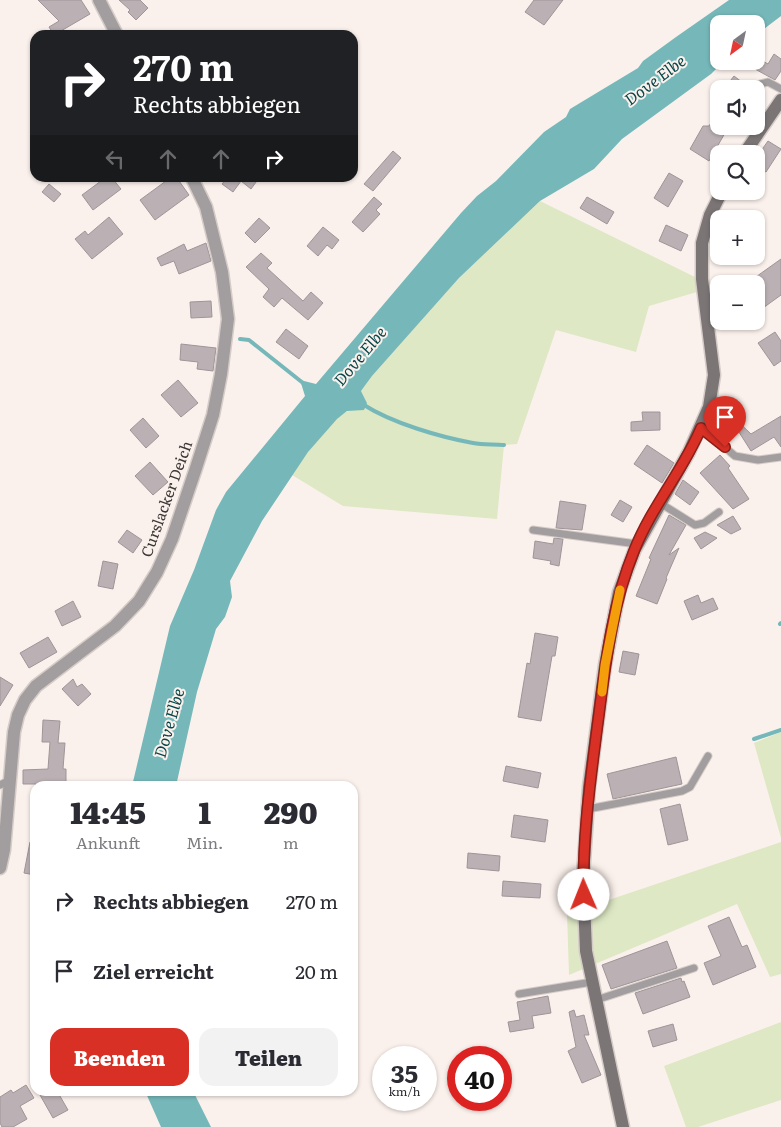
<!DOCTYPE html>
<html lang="de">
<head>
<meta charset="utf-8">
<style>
	:root { --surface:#fff; --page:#f2f2f3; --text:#2b2b33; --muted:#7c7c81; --accent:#d93025 }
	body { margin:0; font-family:Literata,serif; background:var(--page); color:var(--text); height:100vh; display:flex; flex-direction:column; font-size:19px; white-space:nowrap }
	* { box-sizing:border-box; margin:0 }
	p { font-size:16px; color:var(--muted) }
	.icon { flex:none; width:28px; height:28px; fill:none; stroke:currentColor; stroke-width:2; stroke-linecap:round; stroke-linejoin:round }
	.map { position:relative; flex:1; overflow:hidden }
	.sheet { position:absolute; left:30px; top:781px; width:328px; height:315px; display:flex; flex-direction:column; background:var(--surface); border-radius:15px; box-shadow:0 1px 4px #0004 }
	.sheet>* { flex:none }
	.banner { position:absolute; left:30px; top:30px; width:328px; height:152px; border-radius:15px; box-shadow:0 1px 4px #0004; background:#202124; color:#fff; overflow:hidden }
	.needle { width:32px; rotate:213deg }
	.buttons { position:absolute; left:710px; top:15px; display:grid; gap:10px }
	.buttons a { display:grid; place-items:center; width:55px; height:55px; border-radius:10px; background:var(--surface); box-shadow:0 1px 4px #0004; font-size:25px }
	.speed { position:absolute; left:372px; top:1046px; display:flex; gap:10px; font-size:25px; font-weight:700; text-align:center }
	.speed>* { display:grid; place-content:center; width:65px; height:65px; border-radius:50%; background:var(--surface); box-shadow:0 1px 4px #0004; line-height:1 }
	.speed small { font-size:12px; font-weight:400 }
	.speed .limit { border:8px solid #d22; background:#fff; color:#111 }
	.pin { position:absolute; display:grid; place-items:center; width:42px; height:42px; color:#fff; margin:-51px -21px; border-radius:50% 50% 50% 0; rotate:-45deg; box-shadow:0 0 5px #0007 }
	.pin .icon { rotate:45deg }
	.me { position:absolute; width:55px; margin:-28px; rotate:359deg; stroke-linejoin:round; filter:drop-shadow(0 0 4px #0008) }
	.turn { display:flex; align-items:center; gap:18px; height:105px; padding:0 20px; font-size:22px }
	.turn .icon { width:65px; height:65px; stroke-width:2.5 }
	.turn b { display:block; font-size:35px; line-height:42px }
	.lanes { display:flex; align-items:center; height:48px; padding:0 20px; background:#0003; justify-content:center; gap:25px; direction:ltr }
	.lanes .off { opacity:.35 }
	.eta { display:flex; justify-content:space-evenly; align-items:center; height:85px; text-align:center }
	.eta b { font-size:30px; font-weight:800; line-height:35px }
	.action { display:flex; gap:10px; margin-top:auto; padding:10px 20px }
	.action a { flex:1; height:58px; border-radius:15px; background:var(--accent); color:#fff; font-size:20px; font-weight:800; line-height:58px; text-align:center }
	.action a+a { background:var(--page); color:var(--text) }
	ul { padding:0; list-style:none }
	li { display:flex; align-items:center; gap:15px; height:70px; padding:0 20px }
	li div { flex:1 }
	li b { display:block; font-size:19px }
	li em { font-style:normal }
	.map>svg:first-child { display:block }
	.green { fill:#dee8c4 }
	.water { fill:#76b8ba }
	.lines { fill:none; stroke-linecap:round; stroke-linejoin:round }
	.stream { stroke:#76b8ba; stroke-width:4 }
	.building { fill:#bbb1b4; stroke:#9f9599 }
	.lane-casing { stroke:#d5ccc8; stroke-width:9 }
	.street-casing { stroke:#d5ccc8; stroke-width:15 }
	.secondary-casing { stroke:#d5ccc8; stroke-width:15 }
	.lane { stroke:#a29d9e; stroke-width:7 }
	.street { stroke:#a29d9e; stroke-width:12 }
	.secondary { stroke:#7b7576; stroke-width:12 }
	.route-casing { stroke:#8d1f18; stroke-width:12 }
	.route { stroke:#d93025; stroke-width:9 }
	.slow { stroke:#f59e0b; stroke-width:9 }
	.labels { text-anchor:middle; stroke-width:4; stroke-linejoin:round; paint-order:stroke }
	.street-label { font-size:15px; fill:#3c3836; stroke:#fbf1ec }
	.water-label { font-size:16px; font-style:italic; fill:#064648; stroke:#fbf1ec }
</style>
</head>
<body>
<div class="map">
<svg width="781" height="1127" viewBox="0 0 781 1127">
	<rect width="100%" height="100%" fill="#fbf1ec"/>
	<path class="green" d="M540,201L695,277L697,292L649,306L636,352L556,330L517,444L504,445L497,519L343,506L292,475C306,454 325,426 346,412C352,408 360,405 367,403L361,391L372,376L459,278Z
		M781,732V838L754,743Z
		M781,842V974L770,977L737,904L569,975L567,914Z
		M781,1022V1100L698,1127H686L664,1066Z"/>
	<path class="water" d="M729,0H781V16L756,35V24H719V61H724L711,74L622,139L594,169L540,201L459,278L372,376L361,391L367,403L364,410L347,411L337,419L308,452L262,521L230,581L232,597L225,617L216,629L197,692L176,786H132L170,626L194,570L216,510L226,492L305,396L300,380L316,384L461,213L477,196L496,181L544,132L566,117L570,109L638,68L643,61L676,37Z
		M145,1091H193L211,1127H161Z"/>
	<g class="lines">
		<path class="stream" d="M240,339L249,340L303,383
			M364,405C392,423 440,437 473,443C483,445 494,444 504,445
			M780,624L781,623
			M754,739L781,730"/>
	</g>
	<path class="building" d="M38,0H81L90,14L54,35L49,27L59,21Z
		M119,0H140L148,8L136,20L128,12L130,10Z
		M534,0H563L544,25L525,12Z
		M774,54L781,59V71L775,80L755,69L761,60L768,64Z
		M734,76L751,89H724Z
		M719,111V126H729L709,161L690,149L703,126H709Z
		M768,141L781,149L766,172L756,166V158Z
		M393,151L401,158L373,191L364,184Z
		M669,173L683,181L668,207L654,198Z
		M105,178H112L121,189L93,210L82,195Z
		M170,178H177L189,195L155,220L140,200Z
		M227,178H259L251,189L241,181L233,192L222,184Z
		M49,184L61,194L54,202L42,192Z
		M374,197L382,204L376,210L380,214L363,232L352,222Z
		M587,197L614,212L607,224L580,208Z
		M109,217L123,234L92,259L75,239L85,231L88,235Z
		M259,218L270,228L255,243L245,233Z
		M666,225L688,235L681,251L659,241Z
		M323,227L339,240L332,249L327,245L318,256L307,246Z
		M206,243L211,261L179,274L174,261L161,266L157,258L184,244L187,251Z
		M261,253L272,263L267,268L303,301L311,292L323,303L308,320L282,298L274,307L263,297L269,289L246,267Z
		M781,259V295L756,313V284H746Z
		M211,301L212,317L191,318L190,302Z
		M286,329L308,346L299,359L276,342Z
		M775,332L781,341V361L774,366L758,343Z
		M181,344L216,348L213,371L197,369L198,362L180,360Z
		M178,380L198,403L181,417L161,395Z
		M642,412H660V430L631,431V422L643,421Z
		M729,413L751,434L781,416V447L774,437L751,451L737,429L728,438L716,427Z
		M143,418L159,436L146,448L130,430Z
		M647,445L674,463L662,483L634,464Z
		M720,455L730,466L728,468L749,499L733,509L700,473Z
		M150,462L168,482L153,495L135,476Z
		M683,480L699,492L690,505L675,494Z
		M620,500L632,507L623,522L611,515Z
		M560,501L586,505L582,530L556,528Z
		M669,515L686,525L669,555L679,548L666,578L667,579L657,604L636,596L651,559L649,558Z
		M733,516L741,529L731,534L717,525Z
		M127,530L142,540L133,553L118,542Z
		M705,532L717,538L701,549L694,538Z
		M554,538L563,539L559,566L550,564L551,561L533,558L535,541L553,544Z
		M103,561L118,564L113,589L98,586Z
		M698,595L701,603L713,598L718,609L692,620L684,601Z
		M73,601L81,617L62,626L55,611Z
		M535,633L558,637L555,656H552L541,721L518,717L527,663L530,664Z
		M48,637L57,652L29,668L20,653Z
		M623,651L639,654L635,675L619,672Z
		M0,677L13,685L0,706Z
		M73,679L77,687L82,684L91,694L78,706L62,689Z
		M43,720L60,721L58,743H65L63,769H66V786H36V784H23V770L48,769L50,742H42Z
		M676,757L682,784L613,799L607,774Z
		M506,766L541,773L538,788L503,781Z
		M680,804L688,840L668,845L660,809Z
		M514,815L548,820L545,842L511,837Z
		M30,842L35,843V875L24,873Z
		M468,853L500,856L499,871L467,868Z
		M503,881L541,884L540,898L502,896Z
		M729,917L742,947L747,945L756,967L713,985L704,963L721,956L708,926Z
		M667,941L677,968L611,989L602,965Z
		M681,978L682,982L684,981L690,997L643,1014L635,993Z
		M548,996L551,1013L532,1016L534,1028L510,1032L508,1022L520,1020L517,1002Z
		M574,1010L576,1017L584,1015L589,1035H584L601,1075L582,1083L568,1051L576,1047L569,1012Z
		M673,1024L677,1040L653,1047L648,1031Z
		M26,1085L34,1098L20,1106L27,1119L13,1127H2L0,1123V1097L11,1090L13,1093Z
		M47,1091H57L68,1110L53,1118L40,1095Z"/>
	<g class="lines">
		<defs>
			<path id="lane" d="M760,84L768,82L781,89
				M701,427L735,456L758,460L781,457
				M660,503L695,525L704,523L719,512
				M533,530L637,544
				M0,785L10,780
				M588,809L682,791L690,787L708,756
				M519,994L592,982
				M596,1000L694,968"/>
			<path id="street" d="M99,0L117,35
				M0,868L4,850L14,732L18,715L25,700L36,686L115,626L139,601L157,572L172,539L196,468L213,415L221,374L228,319L222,272L206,207L192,178"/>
			<path id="secondary" d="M744,154L781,100
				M623,1127L586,951L583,876L589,787L605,665L619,592L635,549L689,452L709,407L714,375L702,279V243L710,215L722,191"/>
		</defs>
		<use href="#lane" class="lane-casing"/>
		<use href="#street" class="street-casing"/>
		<use href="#secondary" class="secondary-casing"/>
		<use href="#lane" class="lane"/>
		<use href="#street" class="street"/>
		<use href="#secondary" class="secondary"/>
	</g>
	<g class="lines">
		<defs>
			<path id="route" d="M584,895C582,840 590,784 597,729C605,669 611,607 634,551C651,507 683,471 701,428L725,447"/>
		</defs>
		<use href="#route" class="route-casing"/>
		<use href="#route" class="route"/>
		<path class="slow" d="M602,692L605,665L620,590"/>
	</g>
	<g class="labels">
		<g class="street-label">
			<text transform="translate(167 499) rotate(-70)" y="5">Curslacker Deich</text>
		</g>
		<g class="water-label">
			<text transform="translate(655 80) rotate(-37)" y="6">Dove Elbe</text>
			<text transform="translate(360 356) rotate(-50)" y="6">Dove Elbe</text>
			<text transform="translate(169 723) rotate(-74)" y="6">Dove Elbe</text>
		</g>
	</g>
</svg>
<div class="buttons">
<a><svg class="needle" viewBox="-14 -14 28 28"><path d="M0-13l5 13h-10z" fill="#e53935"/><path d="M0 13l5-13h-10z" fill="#7c7c81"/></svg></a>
<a><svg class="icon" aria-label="sound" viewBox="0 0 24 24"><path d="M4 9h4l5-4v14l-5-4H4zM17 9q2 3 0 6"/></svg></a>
<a><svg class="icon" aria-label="search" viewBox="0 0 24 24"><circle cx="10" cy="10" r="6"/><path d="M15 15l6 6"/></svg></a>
<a>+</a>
<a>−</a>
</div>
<div class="speed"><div>35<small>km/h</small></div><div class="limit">40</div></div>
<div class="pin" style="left:725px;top:447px;background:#d93025"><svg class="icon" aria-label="arrive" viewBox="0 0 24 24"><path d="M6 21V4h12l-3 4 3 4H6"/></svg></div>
<svg class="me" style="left:584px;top:895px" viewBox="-20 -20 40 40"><circle r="19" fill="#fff"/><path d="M0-13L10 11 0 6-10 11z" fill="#d93025"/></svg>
<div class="banner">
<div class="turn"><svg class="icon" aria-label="right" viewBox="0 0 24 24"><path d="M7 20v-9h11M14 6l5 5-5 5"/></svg><div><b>270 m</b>Rechts abbiegen</div></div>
<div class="lanes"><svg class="icon off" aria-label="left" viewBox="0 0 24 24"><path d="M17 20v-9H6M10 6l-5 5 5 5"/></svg><svg class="icon off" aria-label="ahead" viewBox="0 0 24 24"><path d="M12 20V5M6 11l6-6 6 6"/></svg><svg class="icon off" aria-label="ahead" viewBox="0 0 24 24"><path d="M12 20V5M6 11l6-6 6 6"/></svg><svg class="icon" aria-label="right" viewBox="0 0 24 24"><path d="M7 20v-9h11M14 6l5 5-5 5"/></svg></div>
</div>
<section class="sheet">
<div class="eta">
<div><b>14:45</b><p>Ankunft</p></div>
<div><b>1</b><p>Min.</p></div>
<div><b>290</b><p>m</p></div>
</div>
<ul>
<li><svg class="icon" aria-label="right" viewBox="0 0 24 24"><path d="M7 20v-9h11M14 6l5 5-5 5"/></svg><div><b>Rechts abbiegen</b></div><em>270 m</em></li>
<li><svg class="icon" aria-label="arrive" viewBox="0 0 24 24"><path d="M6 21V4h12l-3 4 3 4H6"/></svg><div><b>Ziel erreicht</b></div><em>20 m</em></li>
</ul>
<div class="action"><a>Beenden</a><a>Teilen</a></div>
</section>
</div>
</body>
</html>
